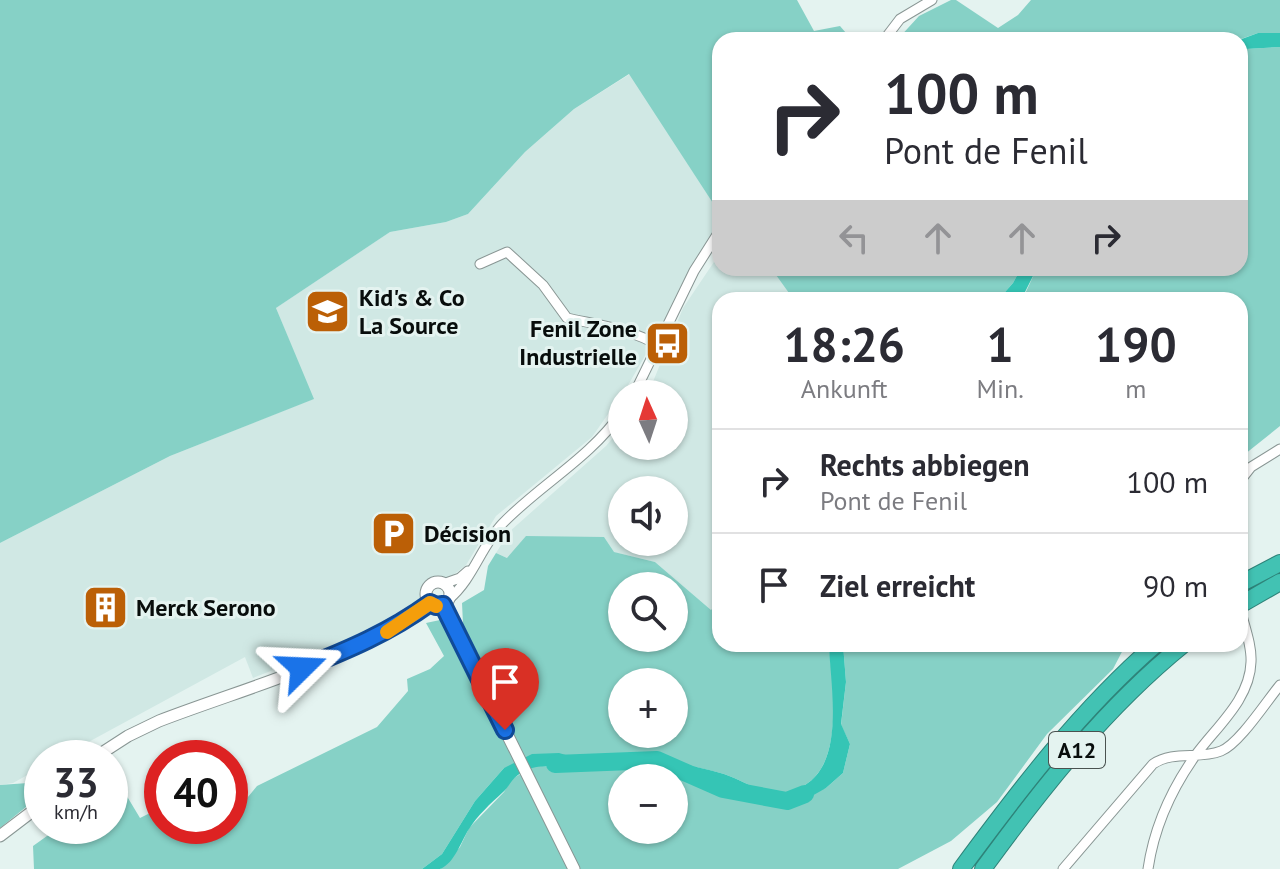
<!DOCTYPE html>
<html lang="de">
<head>
<meta charset="utf-8">
<style>
	:root { --surface:#fff; --page:#f7f7f7; --text:#2b2b33; --muted:#7c7c81; --line:#e1e1e2 }
	body { margin:0; font-family:"PT Sans",sans-serif; background:var(--page); color:var(--text); height:100vh; display:flex; flex-direction:column; font-size:30px; white-space:nowrap }
	* { box-sizing:border-box; margin:0 }
	p { font-size:26px; color:var(--muted) }
	.icon { flex:none; width:44px; height:44px; fill:none; stroke:currentColor; stroke-width:2; stroke-linecap:round; stroke-linejoin:round }
	.map { position:relative; flex:1; overflow:hidden }
	.sheet { position:absolute; left:712px; top:292px; width:536px; height:360px; display:flex; flex-direction:column; background:var(--surface); border-radius:24px; box-shadow:0 2px 6px #0004 }
	.sheet>* { flex:none }
	.guide { position:absolute; left:712px; top:32px; width:536px; height:244px; border-radius:24px; box-shadow:0 2px 6px #0004; background:#fff; color:var(--text); overflow:hidden }
	.needle { width:52px; rotate:357deg }
	.tools { position:absolute; left:608px; top:380px; display:grid; gap:16px }
	.tools a { display:grid; place-items:center; width:80px; height:80px; border-radius:50%; background:var(--surface); box-shadow:0 2px 6px #0004; font-size:40px }
	.speed { position:absolute; left:24px; top:740px; display:flex; gap:16px; font-size:40px; font-weight:700; text-align:center }
	.speed>* { display:grid; place-content:center; width:104px; height:104px; border-radius:50%; background:var(--surface); box-shadow:0 2px 6px #0004; line-height:1 }
	.speed small { font-size:20px; font-weight:400 }
	.speed .limit { border:12px solid #d22; background:#fff; color:#111 }
	.pin { position:absolute; display:grid; place-items:center; width:68px; height:68px; color:#fff; margin:-82px -34px; border-radius:50% 50% 50% 0; rotate:-45deg; box-shadow:0 0 8px #0007 }
	.pin .icon { rotate:45deg }
	.me { position:absolute; width:88px; margin:-44px; rotate:69deg; stroke-linejoin:round; filter:drop-shadow(0 0 6px #0008) }
	.turn { display:flex; align-items:center; gap:28px; height:168px; padding:0 40px; font-size:36px }
	.turn .icon { width:104px; height:104px; stroke-width:2.5 }
	.turn b { display:block; font-size:56px; line-height:68px }
	.lanes { display:flex; align-items:center; height:76px; padding:0 40px; background:#0003; justify-content:center; gap:40px; direction:ltr }
	.lanes .off { opacity:.35 }
	.eta { display:flex; justify-content:space-evenly; align-items:center; height:136px; text-align:center }
	.eta b { font-size:48px; font-weight:700; line-height:56px }
	ul { padding:0; list-style:none }
	li { display:flex; align-items:center; gap:24px; height:104px; padding:0 40px; border-top:2px solid var(--line) }
	li div { flex:1 }
	li b { display:block; font-size:30px }
	li em { font-style:normal }
	.map>svg:first-child { display:block }
	.built { fill:#d0e8e4; fill-rule:evenodd }
	.green { fill:#86d1c6; fill-rule:evenodd }
	.water { fill:#35c5b5 }
	.lines { fill:none; stroke-linecap:round; stroke-linejoin:round }
	.river { stroke:#35c5b5; stroke-width:18 }
	.minor-casing { stroke:#899694; stroke-width:11 }
	.tertiary-casing { stroke:#899694; stroke-width:13 }
	.motorway-casing { stroke:#2e8379; stroke-width:18 }
	.minor { stroke:#fff; stroke-width:9 }
	.tertiary { stroke:#fff; stroke-width:11 }
	.motorway { stroke:#42c2b3; stroke-width:16 }
	.route-casing { stroke:#114b97; stroke-width:20 }
	.route { stroke:#1a73e8; stroke-width:14 }
	.slow { stroke:#f59e0b; stroke-width:14 }
	.labels { text-anchor:middle; stroke-width:6; stroke-linejoin:round; paint-order:stroke }
	.shield { fill:#e4f3f0; stroke:#4a5250; stroke-width:2 }
	.shield-label { font-size:22px; font-weight:bold; fill:#080d0c }
	.poi-label { font-size:24px; font-weight:bold; fill:#080d0c; stroke:#e4f3f0; text-anchor:start }
</style>
</head>
<body>
<div class="map">
<svg width="1280" height="869" viewBox="0 0 1280 869">
	<rect width="100%" height="100%" fill="#e4f3f0"/>
	<path class="built" d="M630,74L720,214V226L627,387L592,437L496,516L466,565L390,624L253,678L245,657L59,758H42V767L13,783L0,785V543L170,456L313,399L276,308L390,232L446,222L468,214L525,152L574,109Z
		M720,253V268H771L790,293L785,300H720V601L712,611L655,562L613,552L507,558L496,553L509,532L606,446L622,427V446H674V394H648L683,308ZM622,490H674V542H622Z"/>
	<path class="green" d="M0,0H797L814,31L840,26L852,40H720V214L629,74L574,109L525,152L468,214L446,222L390,232L276,308L314,399L170,456L0,543Z
		M951,0H956L998,28L1018,15L1031,0H1280V33H1258L1238,40H897L919,16Z
		M1280,47V426L1240,458V300H1018L1023,298L1037,268H1240V53L1246,49Z
		M771,268H1021L1013,283L998,300L971,298L785,300L789,293Z
		M526,536L604,537L614,552L655,562L711,610L720,601V644H829C832,683 845,761 805,785C797,790 786,794 776,793C756,791 742,780 724,774C704,768 683,765 663,760L692,784L787,801L826,788L843,773L850,744L841,725L846,682L843,644H1126L1113,669L1047,734L997,802L951,841L898,869H440L460,847L469,828L504,792L512,779L536,765L561,769L576,758L504,768L475,801L442,854L422,869H34L33,846L61,826H110V768L140,818L162,807V826H230V799L243,803L257,786L377,727L408,691L407,679L430,669L444,656L426,623L440,620L451,634L463,624L462,603L484,590L488,566L496,553L507,558ZM622,586H674V638H622ZM622,682H674V734H622ZM622,778H674V830H622Z
		M42,782V794L0,828V785Z"/>
	<path class="water" d="M1258,33H1280V47L1246,49L1240,53L1239,40Z
		M1021,268H1037L1022,298L998,300L1013,283Z
		M829,644H843L846,682L841,724L850,744L843,773L826,788L803,801H787L692,784L670,773L661,765L663,760C683,764 704,768 724,774C742,780 756,791 776,793C786,794 797,790 805,785C846,760 830,684 829,644Z
		M559,753L576,758L577,765C550,772 543,759 518,775C511,780 509,787 502,793C491,803 477,816 469,829C461,841 455,863 440,869C436,869 427,869 422,869L442,854L475,801L504,768L532,754Z"/>
	<g class="lines">
		<path class="river" d="M555,764L657,760L723,789L787,801L805,794"/>
		<defs>
			<path id="minor" d="M884,40L900,19L932,0
				M480,264L507,252L543,285L567,318C598,325 632,329 659,346
				M634,394L694,271L720,230
				M1240,481L1251,467L1280,449
				M443,584L460,578L468,571
				M449,599C473,579 481,546 503,523C541,484 590,458 622,412
				M1063,869L1153,764C1174,750 1198,760 1221,751C1239,744 1266,702 1280,685
				M1148,869C1154,828 1171,790 1195,756C1215,728 1250,700 1251,662C1252,645 1244,625 1240,608"/>
			<path id="tertiary" d="M426 594a12 12 0 1 1 24 0a12 12 0 1 1-24 0Z
				M443,605L574,869
				M94,758L128,736L159,721C250,686 350,661 430,603
				M0,836L42,804"/>
			<path id="motorway" d="M1240,584L1280,563
				M1240,605L1280,582
				M961,869C1020,789 1081,709 1156,644
				M983,869C1042,788 1106,707 1184,644"/>
		</defs>
		<use href="#minor" class="minor-casing"/>
		<use href="#tertiary" class="tertiary-casing"/>
		<use href="#motorway" class="motorway-casing"/>
		<use href="#minor" class="minor"/>
		<use href="#tertiary" class="tertiary"/>
		<use href="#motorway" class="motorway"/>
	</g>
	<g class="lines">
		<defs>
			<path id="route" d="M302,668C348,650 390,632 430,603L436,606L443,605L505,730"/>
		</defs>
		<use href="#route" class="route-casing"/>
		<use href="#route" class="route"/>
		<path class="slow" d="M387,632L430,603L436,606"/>
	</g>
	<defs>
		<symbol id="school-square" viewBox="-11 -11 22 22"><rect x="-9" y="-9" width="18" height="18" rx="4" fill="#bb5f06" stroke="#e4f3f0"/><path d="M0-5L7-2L0 1L-7-2ZM-4 1L0 2.5L4 1V4Q0 6-4 4Z" fill="#fff"/></symbol>
		<symbol id="bus-square" viewBox="-11 -11 22 22"><rect x="-9" y="-9" width="18" height="18" rx="4" fill="#bb5f06" stroke="#e4f3f0"/><path d="M-5-6H5V4H4V6H2V4H-2V6H-4V4H-5ZM-3.5-4V0h7V-4ZM-3.5 1.2v1.5H-2V1.2ZM2 1.2v1.5H3.5V1.2Z" fill="#fff"/></symbol>
		<symbol id="parking-square" viewBox="-11 -11 22 22"><rect x="-9" y="-9" width="18" height="18" rx="4" fill="#bb5f06" stroke="#e4f3f0"/><path d="M-3.5-5.5H1a3.5 3.5 0 0 1 0 7H-1V5.5H-3.5ZM-1-3.4V-.6H.8a1.4 1.4 0 0 0 0-2.8Z" fill="#fff"/></symbol>
		<symbol id="building-square" viewBox="-11 -11 22 22"><rect x="-9" y="-9" width="18" height="18" rx="4" fill="#bb5f06" stroke="#e4f3f0"/><path d="M-4-6H4V6H1V3H-1V6H-4ZM-2.5-4.3h1.7v1.8h-1.7ZM.8-4.3h1.7v1.8H.8ZM-2.5-1h1.7V.8h-1.7ZM.8-1h1.7V.8H.8Z" fill="#fff"/></symbol>
	</defs>
	<g fill-rule="evenodd">
		<use href="#school-square" x="302" y="286" width="51" height="51"/>
		<use href="#bus-square" x="642" y="318" width="51" height="51"/>
		<use href="#parking-square" x="368" y="508" width="51" height="51"/>
		<use href="#building-square" x="80" y="582" width="51" height="51"/>
	</g>
	<g class="labels">
		<rect class="shield" x="1049" y="732" width="56" height="36" rx="6"/>
		<g class="shield-label">
			<text x="1077" y="758">A12</text>
		</g>
		<g class="poi-label">
			<text x="359" y="306">Kid's &amp; Co<tspan x="359" dy="28">La Source</tspan></text>
			<text x="637" y="337" text-anchor="end">Fenil Zone<tspan x="637" dy="28">Industrielle</tspan></text>
			<text x="424" y="542">Décision</text>
			<text x="136" y="616">Merck Serono</text>
		</g>
	</g>
</svg>
<div class="tools">
<a><svg class="needle" viewBox="-14 -14 28 28"><path d="M0-13l5 13h-10z" fill="#e53935"/><path d="M0 13l5-13h-10z" fill="#7c7c81"/></svg></a>
<a><svg class="icon" aria-label="sound" viewBox="0 0 24 24"><path d="M4 9h4l5-4v14l-5-4H4zM17 9q2 3 0 6"/></svg></a>
<a><svg class="icon" aria-label="search" viewBox="0 0 24 24"><circle cx="10" cy="10" r="6"/><path d="M15 15l6 6"/></svg></a>
<a>+</a>
<a>−</a>
</div>
<div class="speed"><div>33<small>km/h</small></div><div class="limit">40</div></div>
<div class="pin" style="left:505px;top:730px;background:#d93025"><svg class="icon" aria-label="arrive" viewBox="0 0 24 24"><path d="M6 21V4h12l-3 4 3 4H6"/></svg></div>
<svg class="me" style="left:302px;top:668px" viewBox="-20 -20 40 40"><path d="M0-17L14 15 0 8-14 15z" fill="#1a73e8" stroke="#fff" stroke-width="4"/></svg>
<div class="guide">
<div class="turn"><svg class="icon" aria-label="right" viewBox="0 0 24 24"><path d="M7 20v-9h11M14 6l5 5-5 5"/></svg><div><b>100 m</b>Pont de Fenil</div></div>
<div class="lanes"><svg class="icon off" aria-label="left" viewBox="0 0 24 24"><path d="M17 20v-9H6M10 6l-5 5 5 5"/></svg><svg class="icon off" aria-label="ahead" viewBox="0 0 24 24"><path d="M12 20V5M6 11l6-6 6 6"/></svg><svg class="icon off" aria-label="ahead" viewBox="0 0 24 24"><path d="M12 20V5M6 11l6-6 6 6"/></svg><svg class="icon" aria-label="right" viewBox="0 0 24 24"><path d="M7 20v-9h11M14 6l5 5-5 5"/></svg></div>
</div>
<section class="sheet">
<div class="eta">
<div><b>18:26</b><p>Ankunft</p></div>
<div><b>1</b><p>Min.</p></div>
<div><b>190</b><p>m</p></div>
</div>
<ul>
<li><svg class="icon" aria-label="right" viewBox="0 0 24 24"><path d="M7 20v-9h11M14 6l5 5-5 5"/></svg><div><b>Rechts abbiegen</b><p>Pont de Fenil</p></div><em>100 m</em></li>
<li><svg class="icon" aria-label="arrive" viewBox="0 0 24 24"><path d="M6 21V4h12l-3 4 3 4H6"/></svg><div><b>Ziel erreicht</b></div><em>90 m</em></li>
</ul>
</section>
</div>
</body>
</html>
